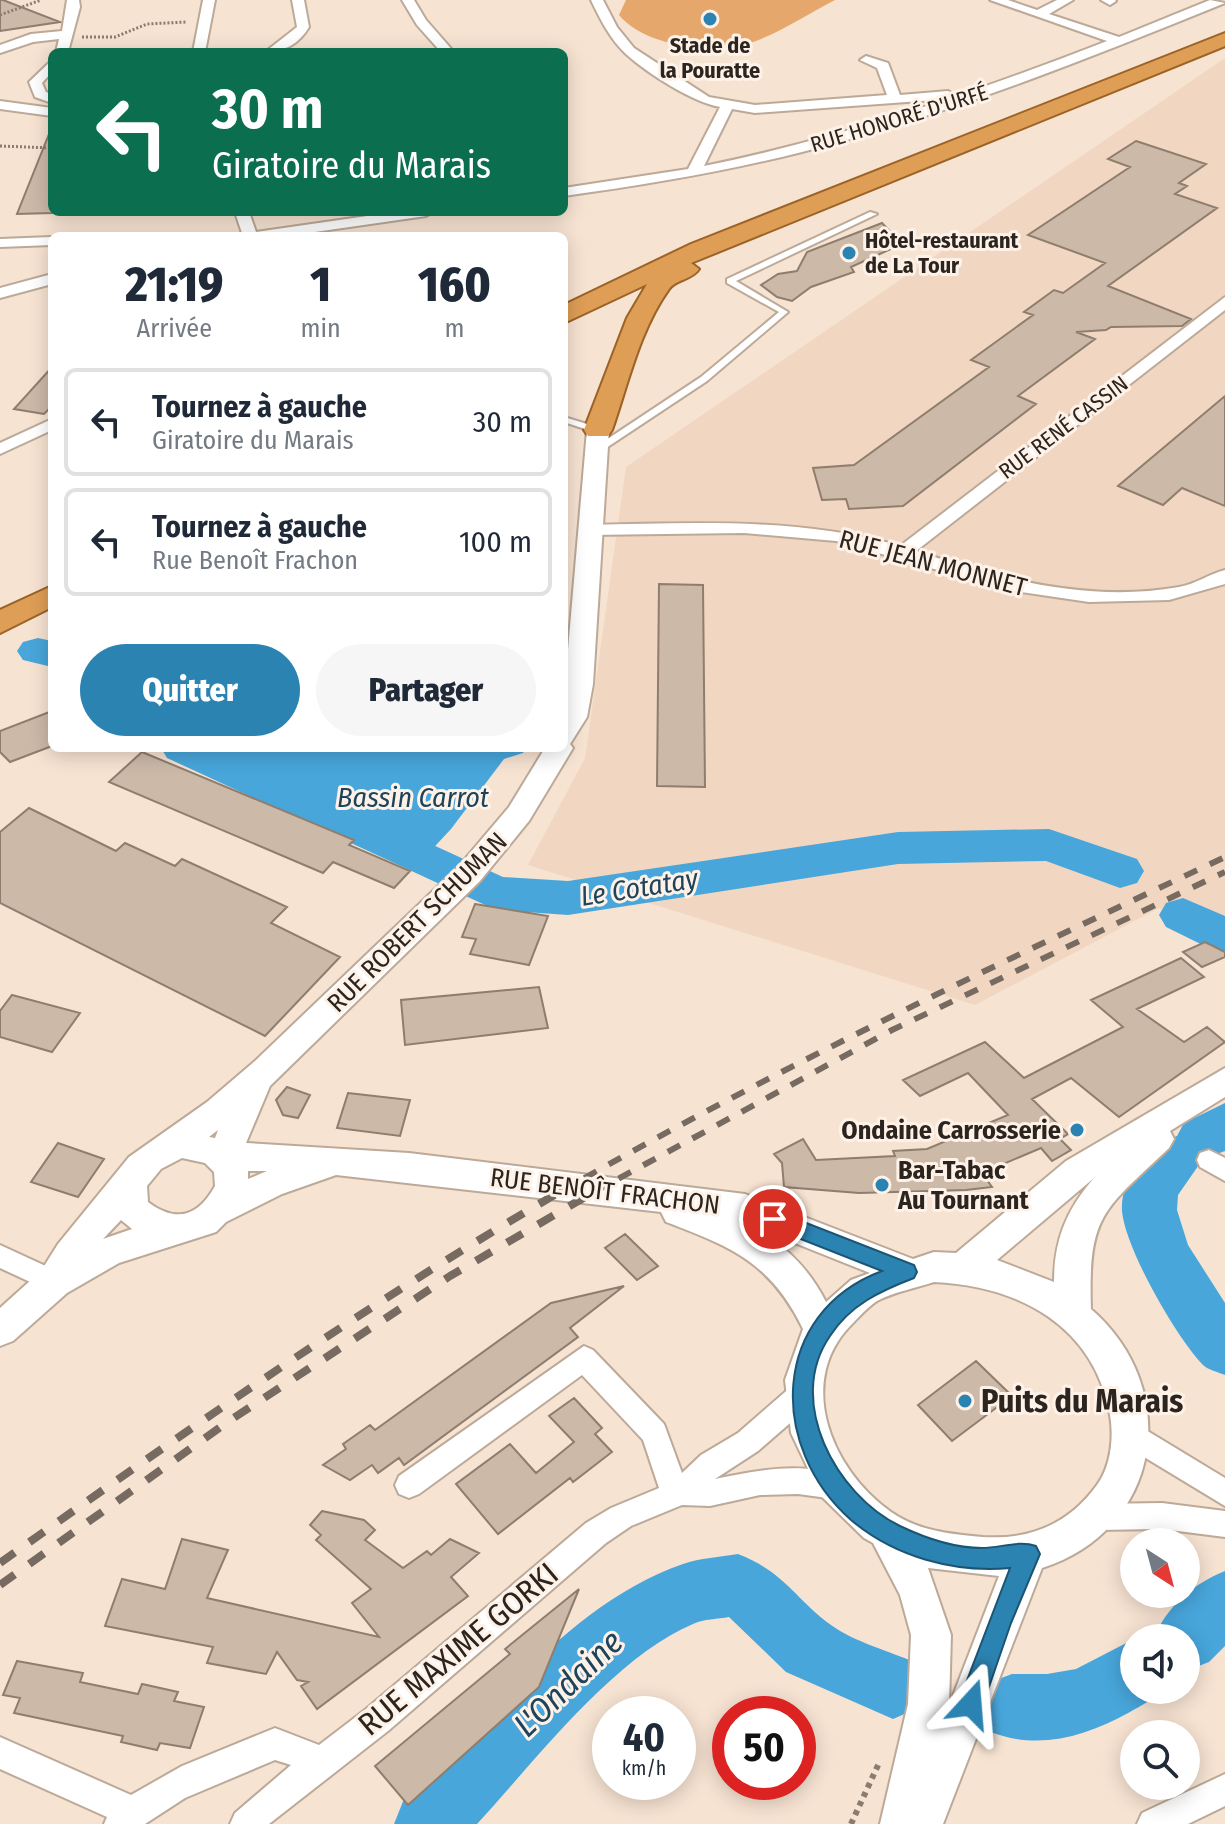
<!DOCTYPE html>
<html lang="fr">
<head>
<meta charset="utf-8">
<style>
	:root { --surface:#fff; --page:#f6f6f7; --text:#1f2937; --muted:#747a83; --line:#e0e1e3; --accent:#2b83b1 }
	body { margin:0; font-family:"Fira Sans Condensed",sans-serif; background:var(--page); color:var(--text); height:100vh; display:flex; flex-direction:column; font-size:30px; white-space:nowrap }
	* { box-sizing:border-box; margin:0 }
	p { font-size:26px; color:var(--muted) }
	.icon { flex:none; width:44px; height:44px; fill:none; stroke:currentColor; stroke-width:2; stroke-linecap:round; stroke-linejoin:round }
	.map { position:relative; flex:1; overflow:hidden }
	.sheet { position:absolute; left:48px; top:232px; width:520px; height:520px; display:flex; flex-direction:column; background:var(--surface); border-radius:12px; box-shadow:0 4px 20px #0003 }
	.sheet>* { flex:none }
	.hud { position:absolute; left:48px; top:48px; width:520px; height:168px; border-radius:12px; box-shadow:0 4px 20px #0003; background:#0b6e4f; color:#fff; overflow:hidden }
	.needle { width:52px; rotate:144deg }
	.tools { position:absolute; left:1120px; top:1528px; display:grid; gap:16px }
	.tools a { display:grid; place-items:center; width:80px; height:80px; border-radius:50%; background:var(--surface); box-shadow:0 4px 20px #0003; font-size:40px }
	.speed { position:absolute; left:592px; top:1696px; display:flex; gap:16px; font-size:40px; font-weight:700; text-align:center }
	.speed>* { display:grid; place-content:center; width:104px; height:104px; border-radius:50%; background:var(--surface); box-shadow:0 4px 20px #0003; line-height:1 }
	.speed small { font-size:20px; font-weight:400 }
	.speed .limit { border:12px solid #d22; background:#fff; color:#111 }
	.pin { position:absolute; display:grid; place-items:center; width:68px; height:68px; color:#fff; margin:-34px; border:4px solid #fff; border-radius:50%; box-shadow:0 2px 8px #0007 }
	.me { position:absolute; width:88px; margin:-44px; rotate:19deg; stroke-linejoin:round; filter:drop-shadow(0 0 6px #0008) }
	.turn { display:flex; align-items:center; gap:28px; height:168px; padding:0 32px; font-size:36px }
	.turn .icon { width:104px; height:104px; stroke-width:2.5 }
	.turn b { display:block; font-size:56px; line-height:68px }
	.eta { display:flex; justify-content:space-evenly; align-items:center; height:136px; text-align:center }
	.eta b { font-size:48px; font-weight:800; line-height:56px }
	.cta { display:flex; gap:16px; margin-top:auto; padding:16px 32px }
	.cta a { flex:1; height:92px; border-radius:48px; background:var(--accent); color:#fff; font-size:32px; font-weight:800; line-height:92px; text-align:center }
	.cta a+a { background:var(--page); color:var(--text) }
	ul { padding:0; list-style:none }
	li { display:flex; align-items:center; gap:24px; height:108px; margin:0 16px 12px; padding:0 16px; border:4px solid var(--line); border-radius:12px }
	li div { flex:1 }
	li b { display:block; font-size:30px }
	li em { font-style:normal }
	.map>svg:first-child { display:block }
	.built { fill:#f1d7c1 }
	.green { fill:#e6a76c }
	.water { fill:#48a6db }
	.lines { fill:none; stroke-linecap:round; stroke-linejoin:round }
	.river { fill:#48a6db; fill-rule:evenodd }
	.building { fill:#ccb9a8; stroke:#8f7d6d; stroke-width:2 }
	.service-casing { stroke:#bca998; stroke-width:4 }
	.minor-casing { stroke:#bca998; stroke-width:4 }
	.secondary-casing { stroke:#bca998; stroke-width:4 }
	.trunk-casing { stroke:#9b6327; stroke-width:4 }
	.path-far1 { stroke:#897c71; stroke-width:3; stroke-dasharray:2 2; stroke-linecap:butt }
	.path { stroke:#897c71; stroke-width:6; stroke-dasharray:5 5; stroke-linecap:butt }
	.service { fill:#fff; fill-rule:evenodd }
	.minor { fill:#fff; fill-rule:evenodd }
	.secondary { fill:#fff; fill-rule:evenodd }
	.trunk { fill:#df9e56; fill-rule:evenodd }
	.rail-far1 { stroke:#776b61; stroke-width:6; stroke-dasharray:14 14; stroke-linecap:butt }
	.rail { stroke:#776b61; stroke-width:8; stroke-dasharray:18 18; stroke-linecap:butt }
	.route { fill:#2b83b1; stroke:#1c5573; stroke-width:2 }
	.poi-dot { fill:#2b83b1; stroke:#fef2e8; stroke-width:3 }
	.labels { text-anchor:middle; stroke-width:6; stroke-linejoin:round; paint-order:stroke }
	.far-poi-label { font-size:22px; font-weight:bold; fill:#2c251f; stroke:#fef2e8 }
	.far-street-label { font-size:22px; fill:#2c251f; stroke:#fef2e8 }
	.street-label { font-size:26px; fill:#2c251f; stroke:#fef2e8 }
	.poi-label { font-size:26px; font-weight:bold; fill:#2c251f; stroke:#fef2e8; text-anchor:end }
	.water-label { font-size:28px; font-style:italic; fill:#1d445b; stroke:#fef2e8 }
	.near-poi-label { font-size:32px; font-weight:bold; fill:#2c251f; stroke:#fef2e8; text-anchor:start }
	.near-street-label { font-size:32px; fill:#2c251f; stroke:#fef2e8 }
	.near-water-label { font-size:34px; font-style:italic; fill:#1d445b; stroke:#fef2e8 }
</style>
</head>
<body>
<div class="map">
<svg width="1225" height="1824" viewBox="0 0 1225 1824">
	<rect width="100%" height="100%" fill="#f7e3d2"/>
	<path class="built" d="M1225,58V945L1159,908L975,1005L528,865L585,758L626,467Z"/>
	<path class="green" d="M626,0H835C808,14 781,32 753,42C715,55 645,47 619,15Z"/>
	<path class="water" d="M260,748H526L523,753L504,759L451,829L423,859L195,755Z"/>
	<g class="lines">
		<path class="river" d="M38,638L52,641V667L23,660L17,651L23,642Z
			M161,748H221L503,877L568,881L898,832L1049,829L1137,859L1144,871L1137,883L1120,888L1046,861L898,864L568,915L496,910L167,758Z
			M1183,898L1225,916V956L1166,927L1159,915L1166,903Z
			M1225,1103V1151L1203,1159L1178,1195L1177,1210L1188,1245L1225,1303V1375C1218,1372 1208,1370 1203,1365C1176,1337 1125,1248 1122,1211C1120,1178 1148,1145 1177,1136L1184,1123Z
			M738,1554C786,1573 794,1598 831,1625C854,1642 890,1651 916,1663L926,1686L916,1709L893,1719L786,1672L729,1617C718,1619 704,1619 693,1624C613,1658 536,1760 477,1824H394L404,1799C486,1716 570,1603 683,1564C700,1558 720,1557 738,1554Z
			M1225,1571V1646L1209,1662L1186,1671V1638H1154C1167,1606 1193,1584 1225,1571Z
			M1134,1639V1690H1159C1154,1700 1140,1706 1130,1712C1085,1737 1037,1751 988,1731L979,1707L988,1683L1012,1674H1047L1076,1669Z"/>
	</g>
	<path class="building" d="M0,0H3L60,22L0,31Z
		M51,129L52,213L17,214Z
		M1136,141L1206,164L1179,183L1187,186L1175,194L1217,208L1108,286L1191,319L1182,326L1111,327L1106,330L1076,332L1095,339L1018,396L1036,404L903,506L849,509L846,499L822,500L813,468L854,465L989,367L971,360L1033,315L1024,312L1054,290L1063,293L1105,263L1028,235L1130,167L1108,159Z
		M882,223L902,244L851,267L854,272L811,287L792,301L777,297L761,285L778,274L797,271L807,252Z
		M52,367V406L44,414L14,409Z
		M1225,396V506L1182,488L1163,505L1118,486Z
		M659,584L703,585L705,787L657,786Z
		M52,711V746L10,762L0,752V731Z
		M142,752L354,840L349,845L410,871L394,888L333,862L323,873L109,782Z
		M29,808L116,851L125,843L175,866L182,859L287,907L271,923L340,957L265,1036L0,903V832Z
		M475,904L548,916L529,965L470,954L476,939L462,937Z
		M1205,942L1225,952V957L1202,967L1183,952Z
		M1181,958L1204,977L1137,1009L1184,1042L1207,1027L1225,1042L1119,1117L1071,1078L1032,1099L1068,1134L1060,1139L1071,1150L1052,1161L1041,1148L982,1173L992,1187L966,1190L859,1193L784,1187L782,1163L774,1154L803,1139L816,1160L895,1156L893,1151L927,1149L1008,1115L968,1073L920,1096L903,1080L985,1042L1024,1078L1123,1027L1091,1000Z
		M539,987L548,1028L405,1045L401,1000Z
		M12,995L80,1013L52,1052L0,1037V1011Z
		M287,1087L310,1095L298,1118L283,1115L276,1100Z
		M348,1093L410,1100L400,1136L337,1128Z
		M58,1143L104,1159L78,1197L31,1182Z
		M625,1234L658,1266L637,1280L605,1248Z
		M624,1286L570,1328L578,1337L404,1465L399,1458L378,1473L372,1465L350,1480L323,1465L346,1449L343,1444L370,1425L375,1430L551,1303Z
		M976,1361L1012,1396L952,1441L918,1405Z
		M574,1398L602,1428L595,1434L612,1452L573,1482L570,1478L498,1534L456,1484L510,1444L536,1473L574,1442L549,1416Z
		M322,1511L364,1520L375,1530L365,1540L403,1568L427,1551L431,1555L450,1539L479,1553L451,1577L468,1596L317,1709L301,1686L308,1682L297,1680L277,1652L266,1674L207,1663L213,1647L105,1626L122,1579L165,1589L182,1539L228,1550L207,1598L379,1637L352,1603L371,1589L316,1540L321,1535L310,1525Z
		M579,1589L539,1687L408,1805L375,1766L510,1654L505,1649Z
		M17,1661L83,1673L80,1682L138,1694L142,1684L178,1692L174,1701L204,1707L190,1748L160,1743L157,1750L121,1742L123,1736L14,1713L20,1698L3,1695Z"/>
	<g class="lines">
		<defs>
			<path id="service" d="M870,212L877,214L736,281L788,312L707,381L600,452H594V448L701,377L779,312L727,283V279Z
				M564,417L600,428L601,430L597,433L564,422Z"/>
			<path id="minor" d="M67,0H79L80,7L68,52H56L59,39L33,42L0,53V45L31,34L62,31Z
				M203,0H215L205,52H193Z
				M292,0H304L309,27C299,44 284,52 265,52L297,27Z
				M402,0H414L426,20L454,52H441L417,25Z
				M591,0H603L617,27L634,48L709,97L755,105L887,95L877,68L860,60L866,56L888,63L900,95L948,91L955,95L948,99L755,113L732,109L704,166C842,138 976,92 1107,41L990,0H1008L1037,10L1057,0H1073L1049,14L1119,37L1210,0L1225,3C1087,59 947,115 802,152C723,172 645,185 564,196V188L688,169L720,107C692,102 647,73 626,54C610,39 600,19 591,0Z
				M1101,0H1115L1116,1L1110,5Z
				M52,60V72L42,83L46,92L52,94V103L35,97L29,82Z
				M0,101L52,108V116L0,109Z
				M235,212H249L256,232L395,212H433L426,216L287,236H243Z
				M52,237V245L0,247V239Z
				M52,274V284L0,298V288Z
				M1225,297V310L916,551C1001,579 1089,603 1179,587C1196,584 1209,574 1225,570V584L1169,600L1089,602L1008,590L836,541L744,533L588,535L579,530L588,525C693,523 798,517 900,546Z
				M52,419V430L0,454V443Z
				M1209,1150L1225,1158V1181L1200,1167L1197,1160L1200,1153Z
				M0,1245L63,1274L67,1282L63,1290L54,1293L0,1268Z
				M584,1346L593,1350L664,1424L682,1473L701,1455L738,1433L792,1386L802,1383L812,1386L816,1395L812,1404L758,1451L715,1479C757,1470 803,1461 845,1477L849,1486L845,1495L835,1499L798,1494L760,1495L710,1506L682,1505L631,1526L606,1543L388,1731L269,1824H230L235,1813L291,1765L275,1760L185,1798L145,1824H104L107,1817L0,1769V1737L131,1795L182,1766L275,1728L319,1745L366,1709L586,1523L611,1508L659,1488L643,1440L582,1375L419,1494L409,1498L399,1494L395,1485L399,1476Z
				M1131,1421L1225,1478V1506L1121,1443L1117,1434L1121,1425Z
				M1162,1503L1225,1511V1537L1162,1529L1096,1530L1086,1526L1082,1517L1086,1508L1096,1504Z
				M1225,1774V1806L1188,1824H1137L1142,1813Z"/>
			<path id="secondary" d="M598,423L609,430L593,684L587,717L570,744L573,748L529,821L480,881L270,1086L246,1143L409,1153L745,1194L913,1259L934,1252L956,1253L1066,1161L1225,1068V1097L1170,1131L1174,1139L1169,1148C1103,1211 1088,1214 1091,1309C1184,1390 1161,1530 1042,1568L943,1824H880L908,1704L911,1635L900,1595L873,1543L864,1538L821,1496L791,1433L785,1380L803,1329C771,1263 732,1247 666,1222L661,1212L336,1175L282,1194L226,1222L216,1232L119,1263L67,1293L13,1341L0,1346V1308L41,1271L58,1244L129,1157L207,1102L255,1061L459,866L509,807L545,748H564V696L587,430ZM218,1130L215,1138L209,1137ZM182,1158L205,1163L214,1172L215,1186C198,1217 176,1223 148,1202L147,1186L161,1169ZM248,1171H267L248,1179ZM1094,1178C1066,1210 1054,1241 1054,1282L997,1260ZM121,1220L132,1229L103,1239ZM742,1222L870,1273L851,1280L826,1302C806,1263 779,1240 742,1222ZM934,1282C1019,1286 1094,1325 1110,1415C1114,1437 1111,1466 1097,1485C1069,1524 1030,1540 983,1537C950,1534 918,1531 891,1512C830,1469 794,1379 854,1322C861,1315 869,1306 877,1301C894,1292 916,1288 934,1282ZM928,1568L999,1576L949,1706L951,1635Z"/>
			<path id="trunk" d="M1225,33V46L691,263L699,269C692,280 676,279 669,289C640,329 628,384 612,430L608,436H588L584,430L627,318L647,284L564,323V305L691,244Z
				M52,586V607L0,633V610Z"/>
		</defs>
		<use href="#service" class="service-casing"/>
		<use href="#minor" class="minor-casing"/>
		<use href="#secondary" class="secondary-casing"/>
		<use href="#trunk" class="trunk-casing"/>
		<path class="path-far1" d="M0,15L41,0
			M82,37H115L147,24L186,22
			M0,146L52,148"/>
		<path class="path" d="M851,1824L879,1763"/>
		<use href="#service" class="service"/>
		<use href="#minor" class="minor"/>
		<use href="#secondary" class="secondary"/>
		<use href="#trunk" class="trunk"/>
		<path class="rail-far1" d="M560,1192C776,1068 1000,963 1225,857
			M594,1192L892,1030L1225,872"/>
		<path class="rail" d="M0,1563C184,1432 368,1303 563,1190
			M0,1585L229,1421L450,1276L597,1190"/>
	</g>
	<path class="route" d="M773,1210L914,1265L917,1272L914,1278C880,1291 850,1305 830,1336C785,1401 836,1495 900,1526C925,1538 954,1548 982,1548C1000,1548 1019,1540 1036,1546L1040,1554L1011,1623L980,1713L971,1717L962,1713L958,1704L1010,1568C954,1573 895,1557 851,1520C768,1447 770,1313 882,1271L765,1225L762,1219Z"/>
	<g class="poi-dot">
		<circle cx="710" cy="19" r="8"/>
		<circle cx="849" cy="253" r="8"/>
		<circle cx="1077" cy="1130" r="8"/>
		<circle cx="882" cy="1185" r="8"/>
		<circle cx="965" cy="1401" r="8"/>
	</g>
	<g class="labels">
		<g class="far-poi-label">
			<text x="710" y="53">Stade de<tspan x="710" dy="25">la Pouratte</tspan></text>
			<text x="865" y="248" text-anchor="start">Hôtel-restaurant<tspan x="865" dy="25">de La Tour</tspan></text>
		</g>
		<g class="far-street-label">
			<text transform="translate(899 118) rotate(-17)" y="8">RUE HONORÉ D'URFÉ</text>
			<text transform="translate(1063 427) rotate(-37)" y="8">RUE RENÉ CASSIN</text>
		</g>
		<g class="street-label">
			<text transform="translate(933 563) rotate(15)" y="9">RUE JEAN MONNET</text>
			<text transform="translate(417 922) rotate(-45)" y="9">RUE ROBERT SCHUMAN</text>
			<text transform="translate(605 1191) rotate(7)" y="9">RUE BENOÎT FRACHON</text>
		</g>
		<g class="poi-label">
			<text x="1061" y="1139">Ondaine Carrosserie</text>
			<text x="898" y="1179" text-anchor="start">Bar-Tabac<tspan x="898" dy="30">Au Tournant</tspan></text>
		</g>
		<g class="water-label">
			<text x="413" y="807">Bassin Carrot</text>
			<text transform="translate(639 887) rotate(-9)" y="10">Le Cotatay</text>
		</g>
		<g class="near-poi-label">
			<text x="981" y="1412">Puits du Marais</text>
		</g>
		<g class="near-street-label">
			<text transform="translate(458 1649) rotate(-40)" y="11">RUE MAXIME GORKI</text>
		</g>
		<g class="near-water-label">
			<text transform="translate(568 1683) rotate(-44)" y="12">L'Ondaine</text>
		</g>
	</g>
</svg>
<div class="tools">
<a><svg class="needle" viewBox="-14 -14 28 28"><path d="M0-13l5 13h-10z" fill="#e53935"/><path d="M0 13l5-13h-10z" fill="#747a83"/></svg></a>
<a><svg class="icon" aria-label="sound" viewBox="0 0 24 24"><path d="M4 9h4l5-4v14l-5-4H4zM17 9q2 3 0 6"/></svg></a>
<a><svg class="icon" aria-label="search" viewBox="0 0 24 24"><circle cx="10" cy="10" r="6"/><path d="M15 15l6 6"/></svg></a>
</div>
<div class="speed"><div>40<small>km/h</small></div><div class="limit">50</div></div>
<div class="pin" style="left:773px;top:1219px;background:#d93025"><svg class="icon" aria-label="arrive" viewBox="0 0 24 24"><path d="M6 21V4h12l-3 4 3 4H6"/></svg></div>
<svg class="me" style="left:971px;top:1704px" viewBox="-20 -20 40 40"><path d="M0-17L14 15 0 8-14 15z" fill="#2b83b1" stroke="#fff" stroke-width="4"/></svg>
<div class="hud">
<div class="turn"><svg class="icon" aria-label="left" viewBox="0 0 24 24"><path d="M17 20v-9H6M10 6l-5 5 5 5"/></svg><div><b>30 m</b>Giratoire du Marais</div></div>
</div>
<section class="sheet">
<div class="eta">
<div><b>21:19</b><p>Arrivée</p></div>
<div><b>1</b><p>min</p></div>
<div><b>160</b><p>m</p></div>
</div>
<ul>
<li><svg class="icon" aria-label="left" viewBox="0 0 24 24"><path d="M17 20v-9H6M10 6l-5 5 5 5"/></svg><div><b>Tournez à gauche</b><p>Giratoire du Marais</p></div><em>30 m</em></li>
<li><svg class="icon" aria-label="left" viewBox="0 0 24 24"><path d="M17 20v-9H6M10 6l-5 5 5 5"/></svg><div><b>Tournez à gauche</b><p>Rue Benoît Frachon</p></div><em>100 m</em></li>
</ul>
<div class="cta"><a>Quitter</a><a>Partager</a></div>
</section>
</div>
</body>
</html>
